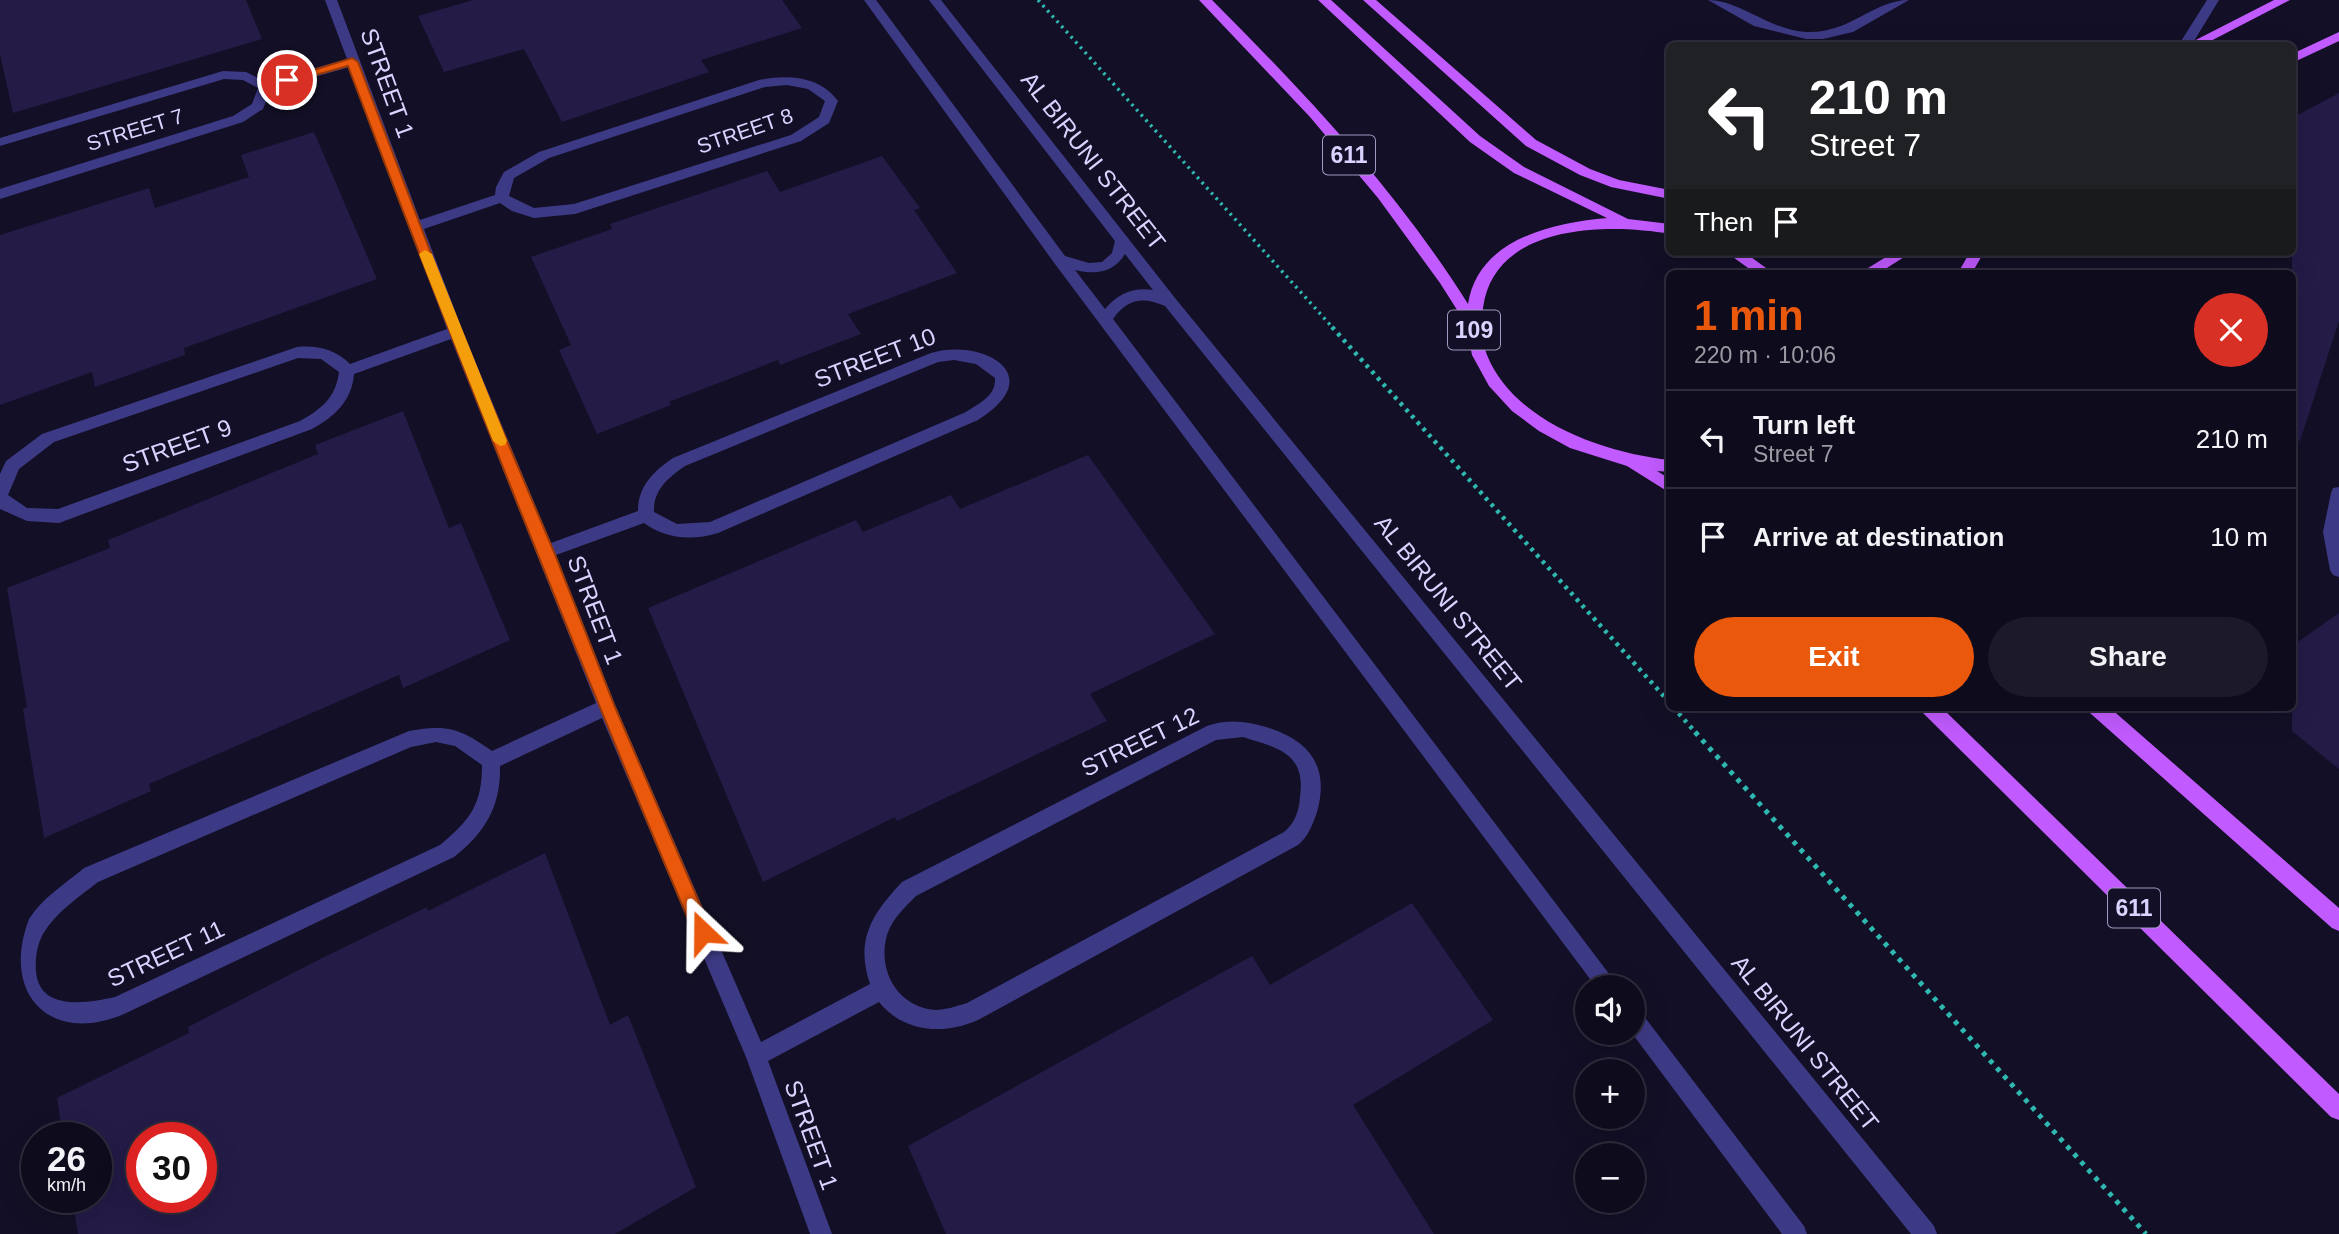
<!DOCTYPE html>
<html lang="en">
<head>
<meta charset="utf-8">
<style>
	:root { --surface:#0e0b1c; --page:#1c1929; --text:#f1f3f6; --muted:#9b9ba3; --line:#2e2b3b; --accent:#ea580c }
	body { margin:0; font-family:Helvetica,sans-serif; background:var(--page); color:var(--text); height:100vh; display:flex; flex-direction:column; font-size:26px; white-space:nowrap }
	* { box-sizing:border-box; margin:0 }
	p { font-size:23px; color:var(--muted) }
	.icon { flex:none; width:38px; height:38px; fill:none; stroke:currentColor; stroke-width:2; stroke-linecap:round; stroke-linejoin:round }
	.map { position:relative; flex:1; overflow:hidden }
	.sheet { position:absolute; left:1666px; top:270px; width:630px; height:441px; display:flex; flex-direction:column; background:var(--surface); border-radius:10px; box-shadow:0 7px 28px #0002,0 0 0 2px var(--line) }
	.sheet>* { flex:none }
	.hud { position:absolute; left:1666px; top:42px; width:630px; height:214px; border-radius:10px; box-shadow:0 7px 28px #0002,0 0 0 2px var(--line); background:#202124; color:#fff; overflow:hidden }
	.buttons { position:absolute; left:1575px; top:975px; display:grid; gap:14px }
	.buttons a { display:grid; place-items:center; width:70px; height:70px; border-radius:50%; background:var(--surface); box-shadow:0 7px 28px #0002,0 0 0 2px var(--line); font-size:35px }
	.speed { position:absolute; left:21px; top:1122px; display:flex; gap:14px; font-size:35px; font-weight:700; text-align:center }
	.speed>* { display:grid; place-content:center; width:91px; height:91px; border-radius:50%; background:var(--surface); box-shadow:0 7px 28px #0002,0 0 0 2px var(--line); line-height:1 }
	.speed small { font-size:18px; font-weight:400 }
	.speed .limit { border:10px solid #d22; background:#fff; color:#111 }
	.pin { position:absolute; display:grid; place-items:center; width:60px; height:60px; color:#fff; margin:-30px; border:4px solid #fff; border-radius:50%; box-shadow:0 2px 7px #0007 }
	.me { position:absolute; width:77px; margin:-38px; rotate:337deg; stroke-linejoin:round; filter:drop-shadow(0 0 5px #0008) }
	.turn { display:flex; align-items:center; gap:24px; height:147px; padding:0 28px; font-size:32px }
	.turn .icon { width:91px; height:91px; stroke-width:2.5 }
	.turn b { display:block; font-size:49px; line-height:60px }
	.then { display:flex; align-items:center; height:66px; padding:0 28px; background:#0003; gap:14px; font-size:26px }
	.round { display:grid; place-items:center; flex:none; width:74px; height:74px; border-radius:37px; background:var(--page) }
	.summary { display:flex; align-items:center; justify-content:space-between; height:119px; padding:0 28px }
	h1 { font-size:42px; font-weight:700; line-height:52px; color:var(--accent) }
	.action { display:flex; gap:14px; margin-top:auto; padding:14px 28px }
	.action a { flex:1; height:80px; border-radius:42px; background:var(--accent); color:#fff; font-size:28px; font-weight:700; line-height:80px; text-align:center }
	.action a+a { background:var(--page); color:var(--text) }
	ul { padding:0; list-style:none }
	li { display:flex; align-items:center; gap:21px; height:98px; padding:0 28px; border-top:2px solid var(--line) }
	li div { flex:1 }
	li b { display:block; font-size:26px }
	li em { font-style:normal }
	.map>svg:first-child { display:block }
	.building { fill:#241b47; fill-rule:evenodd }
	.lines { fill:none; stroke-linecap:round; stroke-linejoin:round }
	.path-far2 { stroke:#2fb8b0; stroke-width:3.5; stroke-dasharray:2.5 4.5; stroke-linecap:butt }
	.path-far1 { stroke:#2fb8b0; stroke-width:4.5; stroke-dasharray:3.5 5; stroke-linecap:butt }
	.path { stroke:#2fb8b0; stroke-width:5; stroke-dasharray:4.5 6; stroke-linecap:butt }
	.minor { fill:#3d3a85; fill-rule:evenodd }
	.major { fill:#c25bff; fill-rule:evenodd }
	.route { fill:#ea580c; stroke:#983908; stroke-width:2 }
	.slow { fill:#f59e0b }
	.labels { text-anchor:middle; stroke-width:7; stroke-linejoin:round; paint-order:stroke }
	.far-street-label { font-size:21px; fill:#d9d4ff; stroke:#130f26 }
	.shield { fill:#130f26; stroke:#9e99be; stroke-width:2 }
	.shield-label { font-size:23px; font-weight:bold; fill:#d9d4ff }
	.street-label { font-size:24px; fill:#d9d4ff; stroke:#130f26 }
</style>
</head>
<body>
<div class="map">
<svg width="2339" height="1234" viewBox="0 0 2339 1234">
	<rect width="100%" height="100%" fill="#130f26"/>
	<path class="building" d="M0,0H246L262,39L13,113L0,54Z
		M473,0H782L802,28L701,60L709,72L562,122L524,49L444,72L418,16Z
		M2339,93V321L2300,441L2292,440V118Z
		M314,132L377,279L184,348L185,355L95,387L92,372L0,405V235L149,188L155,208L249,177L241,155Z
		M882,156L920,208L914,210L957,273L848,314L861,334L780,365L778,360L669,402L671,405L597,434L559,350L571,345L531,257L612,229L610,224L767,171L780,192Z
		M403,411L449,528L461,523L510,640L403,688L399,675L149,784L151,791L44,838L23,709L27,707L7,588L110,548L108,540L318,454L315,445Z
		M1088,455L1215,634L1090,694L1107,721L897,821L895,817L763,882L648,608L856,520L863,532L951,495L960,509Z
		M2339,613V769L2292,731V646Z
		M545,853L610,1025L628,1015L696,1187L615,1234H78L72,1197H96V1138H63L57,1098L189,1033L188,1027L322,958L427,907L428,911ZM142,1138H201V1197H142Z
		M1412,903L1493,1020L1353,1105L1434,1234H946L908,1146L1252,956L1270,985Z"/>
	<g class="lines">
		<path class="path-far2" d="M1038,0L1333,328"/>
		<path class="path-far1" d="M1332,327L1670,703
			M1673,707L1697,734"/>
		<path class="path" d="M1695,732L2146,1234"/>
		<path class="minor" d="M325,0H337L420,220L495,195L496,187L504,172L539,152L759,80C788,74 820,76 838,101L829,123L801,141L575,214L534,218L512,211L500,203L424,229L463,332L551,543L638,511C638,486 654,471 673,458L931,353C981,338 1051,374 978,420L718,533C692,541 666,539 644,523L556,555L616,707L761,1042L870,984C855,940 872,914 902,882L1207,726C1227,719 1246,721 1266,727C1309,740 1330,766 1317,812C1313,824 1308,837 1298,845L978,1020C944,1035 904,1033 879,1002L768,1061L832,1234H810L746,1057L602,718L500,766C501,806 485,833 454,857L124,1014C52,1045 0,996 29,919C42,898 65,884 84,868L409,731C447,724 461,729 492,751L596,703L451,339L354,374C352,401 334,417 312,429L59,523L27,521L0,509V474L6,461L42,434L297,347C317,345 335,349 350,364L447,329L350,67L271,89L263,109L243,122L0,199V189L233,116L252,104L258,88L243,80L224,79L0,146V138L223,71L246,72L266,82L347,59ZM787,85L808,89L825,101L819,117L791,135L574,204L534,208L509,196L514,178L549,158L765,87ZM298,358L321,359L339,372C336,397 322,409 300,421L58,509L27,508L8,495L19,469L54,442ZM954,360L976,364L995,378C996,396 980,403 966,412L710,522L677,524L654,512C653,490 668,478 685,466L938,362ZM1243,737C1278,748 1306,753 1300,797C1299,811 1295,823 1284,832L967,1003C957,1006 946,1010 935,1010C897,1007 877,970 887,935C892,919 905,907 916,896L1216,740ZM436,742L455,746L482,765C482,805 470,820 440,845L115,997C88,1003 39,1012 36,971C35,958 37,945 43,934C56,912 79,897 98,882L411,747Z
			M864,0H876L1065,256L1089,263L1102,262L1112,253L1115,241L929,0H941L1175,298L1934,1226L1937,1234H1911L1165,306C1143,296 1127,299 1113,319L1619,987H1596L1055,264ZM1125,254L1153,290C1133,287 1118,294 1105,309L1075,270C1096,275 1113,273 1125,254Z
			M1708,0C1740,0 1769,30 1806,32C1850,34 1873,0 1909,0L1853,32L1823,39H1806L1754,26Z
			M2207,0H2219L2191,46H2178Z
			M2339,487V577L2333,575L2330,570L2323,532L2331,493L2333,488Z
			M1633,1008L1640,1011L1804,1226L1807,1234H1782L1631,1032Z"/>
		<path class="major" d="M1199,0H1212C1306,94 1397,191 1468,304C1478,239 1552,223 1607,218L1514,173L1470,142L1318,0H1331L1480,136L1524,167L1628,219L1670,224V234C1606,223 1494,224 1483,308C1481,323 1481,340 1487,355C1514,422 1604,453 1670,460V472L1657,471L1670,479V493L1627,466L1570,448L1539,431L1512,411L1489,386L1472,355L1466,324L1440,283L1378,198L1310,117Z
			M1363,0H1376L1536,140L1590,169L1619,180L1670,190V199L1611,187L1580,175L1526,146Z
			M2274,0H2290L2201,46H2184Z
			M2339,32V41L2292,63V54Z
			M1726,252H1744L1773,273H1755Z
			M1894,252H1912L1879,273H1860Z
			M1970,252H1984L1972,273H1958Z
			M1920,707H1941L2339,1094V1120L2331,1117L1923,713Z
			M2087,707H2109L2339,908V931L2332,928L2090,713Z"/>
	</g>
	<path class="route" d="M352,58L358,62L461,332L554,552L615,707L712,932L709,938L703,940L696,938C574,650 458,359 348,66L287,83L281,80Z"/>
	<path class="slow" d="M425,250L432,254L507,441L505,445L500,446L493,441L419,254Z"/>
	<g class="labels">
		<g class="far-street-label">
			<text transform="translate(135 130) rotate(-17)" y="7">STREET 7</text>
			<text transform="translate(745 131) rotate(-19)" y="7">STREET 8</text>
		</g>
		<g class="shield">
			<rect x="1323" y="135.5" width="52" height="39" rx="5"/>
			<rect x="1448" y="310.5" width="52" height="39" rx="5"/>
			<rect x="2108" y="888.5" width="52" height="39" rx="5"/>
		</g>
		<g class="shield-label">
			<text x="1349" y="163">611</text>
			<text x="1474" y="338">109</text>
			<text x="2134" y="916">611</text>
		</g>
		<g class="street-label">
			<text transform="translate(387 83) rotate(70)" y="8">STREET 1</text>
			<text transform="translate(1093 161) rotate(52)" y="8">AL BIRUNI STREET</text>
			<text transform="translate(875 358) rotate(-21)" y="8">STREET 10</text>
			<text transform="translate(177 446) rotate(-20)" y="8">STREET 9</text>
			<text transform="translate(1448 603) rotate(51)" y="8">AL BIRUNI STREET</text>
			<text transform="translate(595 610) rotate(69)" y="8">STREET 1</text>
			<text transform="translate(1140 742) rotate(-26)" y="8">STREET 12</text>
			<text transform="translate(166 954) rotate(-25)" y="8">STREET 11</text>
			<text transform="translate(1805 1043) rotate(51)" y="8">AL BIRUNI STREET</text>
			<text transform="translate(811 1135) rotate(70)" y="8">STREET 1</text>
		</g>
	</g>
</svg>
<div class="buttons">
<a><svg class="icon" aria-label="sound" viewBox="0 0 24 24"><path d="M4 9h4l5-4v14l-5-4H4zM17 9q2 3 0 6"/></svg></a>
<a>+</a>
<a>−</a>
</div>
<div class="speed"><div>26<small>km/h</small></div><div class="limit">30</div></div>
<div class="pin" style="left:287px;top:80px;background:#d93025"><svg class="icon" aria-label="arrive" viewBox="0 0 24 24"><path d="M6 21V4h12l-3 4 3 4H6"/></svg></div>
<svg class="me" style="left:703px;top:932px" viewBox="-20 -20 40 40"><path d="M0-17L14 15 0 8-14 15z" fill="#ea580c" stroke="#fff" stroke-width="4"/></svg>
<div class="hud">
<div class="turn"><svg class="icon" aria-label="left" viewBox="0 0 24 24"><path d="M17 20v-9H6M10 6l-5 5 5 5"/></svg><div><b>210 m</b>Street 7</div></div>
<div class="then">Then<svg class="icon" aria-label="arrive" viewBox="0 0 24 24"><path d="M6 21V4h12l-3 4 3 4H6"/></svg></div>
</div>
<section class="sheet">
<div class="summary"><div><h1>1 min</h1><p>220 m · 10:06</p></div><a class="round" style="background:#d93025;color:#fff"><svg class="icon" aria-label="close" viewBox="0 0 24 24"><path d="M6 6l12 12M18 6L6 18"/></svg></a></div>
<ul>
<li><svg class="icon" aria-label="left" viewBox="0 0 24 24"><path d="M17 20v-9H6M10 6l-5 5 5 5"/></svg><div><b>Turn left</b><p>Street 7</p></div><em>210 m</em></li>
<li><svg class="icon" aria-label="arrive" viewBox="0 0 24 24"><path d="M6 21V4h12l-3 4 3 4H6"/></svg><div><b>Arrive at destination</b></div><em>10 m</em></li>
</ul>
<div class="action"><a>Exit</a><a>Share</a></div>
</section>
</div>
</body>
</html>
